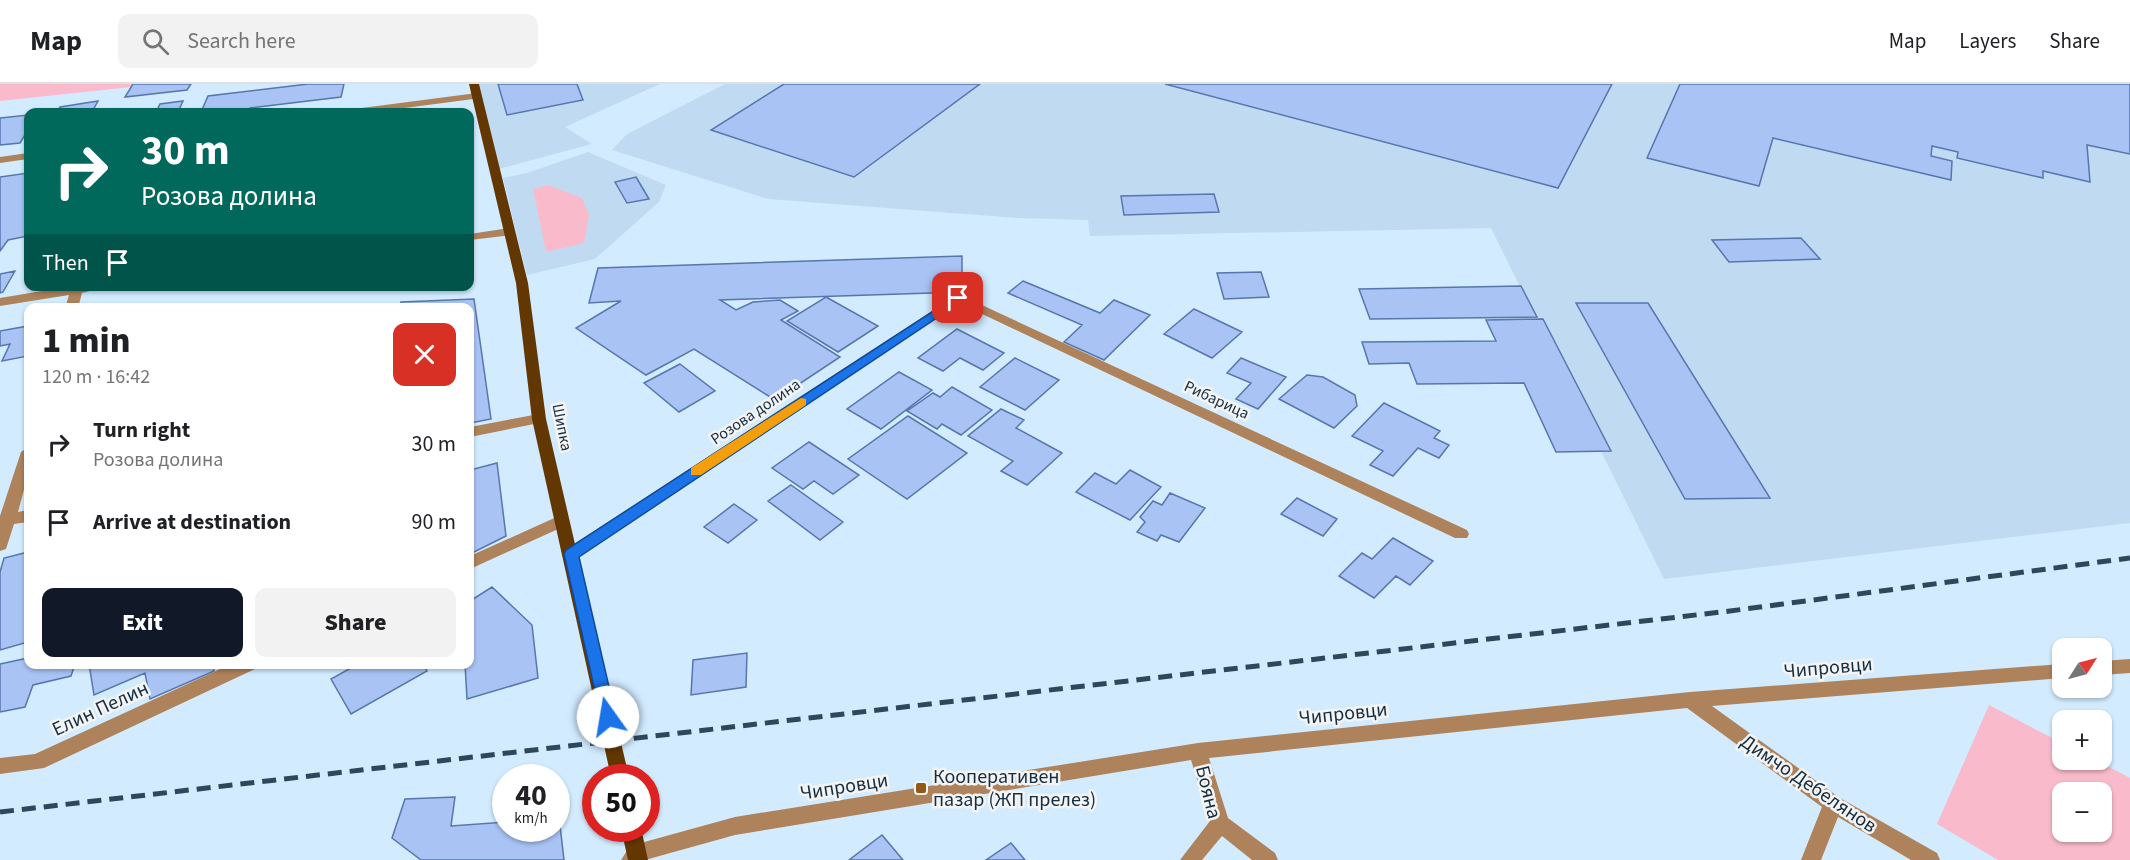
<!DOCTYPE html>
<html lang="en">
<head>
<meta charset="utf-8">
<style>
	:root { --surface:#fff; --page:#f2f2f2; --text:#202124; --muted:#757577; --line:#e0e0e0; --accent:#111827 }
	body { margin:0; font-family:"Source Sans 3",sans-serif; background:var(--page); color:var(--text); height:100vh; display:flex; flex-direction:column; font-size:22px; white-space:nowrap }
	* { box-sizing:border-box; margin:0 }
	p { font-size:20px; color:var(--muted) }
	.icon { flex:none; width:33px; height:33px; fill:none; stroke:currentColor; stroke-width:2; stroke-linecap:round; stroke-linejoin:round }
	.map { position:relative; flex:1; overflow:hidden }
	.drawer { position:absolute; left:24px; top:219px; width:450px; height:366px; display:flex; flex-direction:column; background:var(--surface); border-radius:12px; box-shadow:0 2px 4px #0004 }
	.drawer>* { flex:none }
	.guide { position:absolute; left:24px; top:24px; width:450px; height:183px; border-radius:12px; box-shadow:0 2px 4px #0004; background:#00695c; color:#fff; overflow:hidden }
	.needle { width:39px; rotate:54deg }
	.buttons { position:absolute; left:2052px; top:554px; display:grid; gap:12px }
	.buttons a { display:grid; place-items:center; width:60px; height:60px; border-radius:12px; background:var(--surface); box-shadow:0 2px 4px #0004; font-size:30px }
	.speed { position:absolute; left:492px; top:680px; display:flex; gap:12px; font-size:30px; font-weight:700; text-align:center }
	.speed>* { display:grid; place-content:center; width:78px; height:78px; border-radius:50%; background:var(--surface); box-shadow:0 2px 4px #0004; line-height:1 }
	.speed small { font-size:15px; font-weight:400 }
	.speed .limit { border:9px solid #d22; background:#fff; color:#111 }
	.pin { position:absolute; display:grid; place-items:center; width:51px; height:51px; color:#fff; margin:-26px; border-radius:12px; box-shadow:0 3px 9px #0006 }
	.me { position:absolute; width:66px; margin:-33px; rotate:347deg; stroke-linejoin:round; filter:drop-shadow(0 0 4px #0008) }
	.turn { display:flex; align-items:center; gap:21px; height:126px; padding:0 18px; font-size:27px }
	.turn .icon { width:78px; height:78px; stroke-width:2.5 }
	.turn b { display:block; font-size:42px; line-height:51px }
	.then { display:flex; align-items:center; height:57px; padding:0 18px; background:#0003; gap:12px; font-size:22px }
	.round { display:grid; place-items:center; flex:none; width:63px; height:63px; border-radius:12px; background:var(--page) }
	.head { display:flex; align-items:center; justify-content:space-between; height:102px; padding:0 18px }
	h1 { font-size:36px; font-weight:800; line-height:45px }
	.primary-button { display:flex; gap:12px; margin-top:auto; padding:12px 18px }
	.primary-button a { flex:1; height:69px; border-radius:12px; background:var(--accent); color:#fff; font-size:24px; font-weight:800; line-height:69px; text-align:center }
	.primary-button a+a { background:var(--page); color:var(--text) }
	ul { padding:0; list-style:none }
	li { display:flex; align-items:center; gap:18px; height:78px; padding:0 18px }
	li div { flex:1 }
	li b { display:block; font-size:22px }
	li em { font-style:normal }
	header { display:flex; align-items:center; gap:36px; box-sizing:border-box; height:84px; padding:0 30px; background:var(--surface); border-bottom:2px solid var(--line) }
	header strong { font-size:28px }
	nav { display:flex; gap:33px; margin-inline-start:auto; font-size:21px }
	.search { width:420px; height:54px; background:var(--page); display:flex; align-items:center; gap:15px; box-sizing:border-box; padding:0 21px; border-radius:12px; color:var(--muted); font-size:22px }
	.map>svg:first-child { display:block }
	.built { fill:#c0dbf1 }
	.green { fill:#f9bbcb; fill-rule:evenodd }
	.building { fill:#a8c3f4; stroke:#5876ae; stroke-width:1.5 }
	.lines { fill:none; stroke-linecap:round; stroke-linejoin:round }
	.minor { fill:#ae825b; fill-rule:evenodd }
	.major { fill:#633702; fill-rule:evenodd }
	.rail { stroke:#2e485b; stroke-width:5; stroke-dasharray:14 8; stroke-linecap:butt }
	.route { fill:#1a73e8; stroke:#114b97; stroke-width:1.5 }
	.slow { fill:#f59e0b }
	.poi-dot { fill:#935818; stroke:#f4f4f4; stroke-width:2 }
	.labels { text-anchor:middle; stroke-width:5; stroke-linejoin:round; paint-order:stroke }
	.street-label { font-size:16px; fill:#152f42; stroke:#f4f4f4 }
	.near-street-label { font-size:20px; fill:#152f42; stroke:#f4f4f4 }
	.near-poi-label { font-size:20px; fill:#152f42; stroke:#f4f4f4; text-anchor:start }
</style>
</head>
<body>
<header>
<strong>Map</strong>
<div class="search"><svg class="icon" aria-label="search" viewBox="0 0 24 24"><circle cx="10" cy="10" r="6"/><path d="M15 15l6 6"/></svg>Search here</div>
<nav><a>Map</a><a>Layers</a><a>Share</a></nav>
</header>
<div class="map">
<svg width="2130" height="776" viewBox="0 0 2130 776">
	<rect width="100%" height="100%" fill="#d2ebff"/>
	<path class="built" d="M478,0H660L565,43L592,60L499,85Z
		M725,0H2130V439L1664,495L1491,144L1090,152L1088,136L1017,134L768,115L612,66L627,50Z
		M588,68L666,101L659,118L595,175L527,191L503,94L527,89Z"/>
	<path class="green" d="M0,0H133L131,3L0,17Z
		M548,101L582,114L589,131L584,159L546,168L533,105Z
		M1989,621L2062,659V675H2094L2130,694V776H1998L1937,740ZM2062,708H2102V747H2062Z"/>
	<path class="building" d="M133,0H191L187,6L125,13Z
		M308,0H344L341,13L250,24L249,28H201L208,12Z
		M498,0H577L583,16L507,31Z
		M784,0H980L854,93L711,46Z
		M1165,0H1612L1558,104Z
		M1680,0H2130V70L2087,61L2090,98L2043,87V94L1957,74L1958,68L1932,62L1931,72L1952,77L1951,96L1773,54L1759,102L1647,74Z
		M98,17L92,28H56L60,23Z
		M183,17L178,28H156L160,20Z
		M28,31V46L20,59L0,61V34Z
		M28,89V132L26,138L28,137V152L8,156L0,167V93Z
		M636,93L649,115L627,119L615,98Z
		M1214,110L1219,128L1124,131L1121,112Z
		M1801,154L1820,175L1729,178L1712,156Z
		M962,172V208L720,216L736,226L753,218L780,216L798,227L781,236L840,273L775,316L694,265L646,291L576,244L621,217L589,219L598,184Z
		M15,187L3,208L0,209V190Z
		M1261,188L1269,213L1224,215L1217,189Z
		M1023,197L1100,229L1114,216L1150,231L1104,276L1064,258L1082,241L1008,209Z
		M1521,202L1537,233L1370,235L1359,205Z
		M826,213L878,242L838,268L787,237Z
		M474,215L491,335L470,339V224H400L401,218Z
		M1576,219H1648L1770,414L1685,415Z
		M1194,225L1242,248L1212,274L1164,250Z
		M1543,235L1611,367L1556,368L1524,299L1417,300L1409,279L1369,280L1362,258L1496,257L1486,236Z
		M28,242V272L2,277L10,260L0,262V247Z
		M957,245L1004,269L983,286L960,274L943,287L918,274Z
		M1015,274L1059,296L1025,326L980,303Z
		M1241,274L1286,293L1258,325L1236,315L1251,299L1227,289Z
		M680,280L715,307L679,328L644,299Z
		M899,288L932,306L881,345L847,325Z
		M1307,291L1323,293L1355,311L1357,322L1334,344L1279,315Z
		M952,303L992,326L961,351L942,340L937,345L907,327L933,309L940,313Z
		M1384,319L1440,347L1434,354L1449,361L1439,374L1418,364L1393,392L1370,381L1383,367L1352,352Z
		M1001,325L1024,336L1016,344L1062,369L1027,401L1001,387L1013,377L968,352Z
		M908,332L967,369L907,415L848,375Z
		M809,358L859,391L833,410L814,397L803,405L772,384Z
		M497,379L506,452L470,470V386Z
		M1130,386L1161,403L1130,436L1076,408L1095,389L1116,400Z
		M791,401L843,438L820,456L768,417Z
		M1170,409L1205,424L1179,458L1161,451L1157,457L1137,448L1145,438L1140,433L1153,417L1162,421Z
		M1297,414L1337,435L1323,452L1281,430Z
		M734,420L757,436L728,459L704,443Z
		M1393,454L1433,477L1410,501L1396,492L1374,514L1339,492L1362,469L1372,475Z
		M28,468V558L0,566V488L4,474Z
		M492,503L532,541L538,594L467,615L465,580H470V561L472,558L470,556V517Z
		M747,569L746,603L691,611L693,576Z
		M28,574V580H75L71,592L33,601L25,623L0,628V580Z
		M89,580H213L214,587L150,615L145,589L94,611Z
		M358,580H423L427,587L351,630L331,595Z
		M455,713L451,742L506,738V744H556V734L559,733L564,776H421L392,754L405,715Z
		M882,751L903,776H849Z
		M1011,759L1025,776H986Z"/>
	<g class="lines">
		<path class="minor" d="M477,9L482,12L481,14L374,28H349L354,25Z
			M28,69V75L0,79V73Z
			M509,144L515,148L513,151L470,156V150Z
			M72,202H110L82,209L78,224H65L69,211L0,222V214Z
			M958,210L1467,446L1469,450L1467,454H1455L959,219L577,474H565L563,470L565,466Z
			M539,330L546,335L544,338L470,353V343Z
			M28,363V391L18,428L28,426V438L14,440L6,465L0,467V432L21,368Z
			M561,431L567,433L569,437L567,441L470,485V472Z
			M2130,575V589L2102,591V577Z
			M231,580H257L255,585L44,684L0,690V674L35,670Z
			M2062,580V594L1712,622L1840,714L1937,769L1940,776H1911L1838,733L1821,776H1801L1822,723L1687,624L1209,674L1228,734L1275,769L1278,776H1252L1222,752L1202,776H1180L1210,737L1191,676L735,751L645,776H621L630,762L637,760L735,733L1198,659L1690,608Z"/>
		<path class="major" d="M469,0H479L528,199L546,335L629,693H611L532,335L516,199Z
			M621,744H641L648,776H628Z"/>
		<path class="rail" d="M0,728L1730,527L2130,474"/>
	</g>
	<path class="route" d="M958,211L962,212V217L579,473L616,633L613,638H602L564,470L566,466Z"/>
	<path class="slow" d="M801,314L806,315V321L701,391H691V384Z"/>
	<rect class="poi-dot" x="915" y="698" width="12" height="12" rx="3"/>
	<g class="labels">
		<g class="street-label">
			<text transform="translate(1217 315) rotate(25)" y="6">Рибарица</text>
			<text transform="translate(755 327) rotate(-34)" y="6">Розова долина</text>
			<text transform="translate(563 343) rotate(79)" y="6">Шипка</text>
		</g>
		<g class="near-street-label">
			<text transform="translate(1828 583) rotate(-5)" y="7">Чипровци</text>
			<text transform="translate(100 624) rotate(-25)" y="7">Елин Пелин</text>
			<text transform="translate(1343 629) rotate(-6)" y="7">Чипровци</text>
			<text transform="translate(1809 699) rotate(34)" y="7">Димчо Дебелянов</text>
			<text transform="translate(844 702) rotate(-9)" y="7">Чипровци</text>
			<text transform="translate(1209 708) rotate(76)" y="7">Бояна</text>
		</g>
		<g class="near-poi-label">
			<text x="933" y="699">Кооперативен<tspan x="933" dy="23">пазар (ЖП прелез)</tspan></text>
		</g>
	</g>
</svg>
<div class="buttons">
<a><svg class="needle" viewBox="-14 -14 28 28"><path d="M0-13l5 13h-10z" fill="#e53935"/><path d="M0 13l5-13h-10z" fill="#757577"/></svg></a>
<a>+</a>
<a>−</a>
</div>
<div class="speed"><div>40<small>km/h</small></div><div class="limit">50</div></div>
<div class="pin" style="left:958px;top:214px;background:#d93025"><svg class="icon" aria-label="arrive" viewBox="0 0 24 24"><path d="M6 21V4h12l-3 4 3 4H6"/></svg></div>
<svg class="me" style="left:608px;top:633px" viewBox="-20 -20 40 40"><circle r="19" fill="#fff"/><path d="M0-13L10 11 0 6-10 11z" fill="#1a73e8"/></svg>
<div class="guide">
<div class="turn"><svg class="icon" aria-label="right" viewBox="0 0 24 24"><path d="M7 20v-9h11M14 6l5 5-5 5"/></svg><div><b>30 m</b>Розова долина</div></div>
<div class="then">Then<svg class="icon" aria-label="arrive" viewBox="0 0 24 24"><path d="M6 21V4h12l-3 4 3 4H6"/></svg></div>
</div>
<section class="drawer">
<div class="head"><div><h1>1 min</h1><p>120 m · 16:42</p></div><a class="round" style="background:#d93025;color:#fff"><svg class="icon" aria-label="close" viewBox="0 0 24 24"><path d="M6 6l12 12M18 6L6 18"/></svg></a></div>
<ul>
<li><svg class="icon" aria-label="right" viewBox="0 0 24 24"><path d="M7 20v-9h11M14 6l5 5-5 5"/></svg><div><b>Turn right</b><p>Розова долина</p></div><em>30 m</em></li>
<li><svg class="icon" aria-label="arrive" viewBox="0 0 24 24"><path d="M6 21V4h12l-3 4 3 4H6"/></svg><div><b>Arrive at destination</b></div><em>90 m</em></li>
</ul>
<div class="primary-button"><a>Exit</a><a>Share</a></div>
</section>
</div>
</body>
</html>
